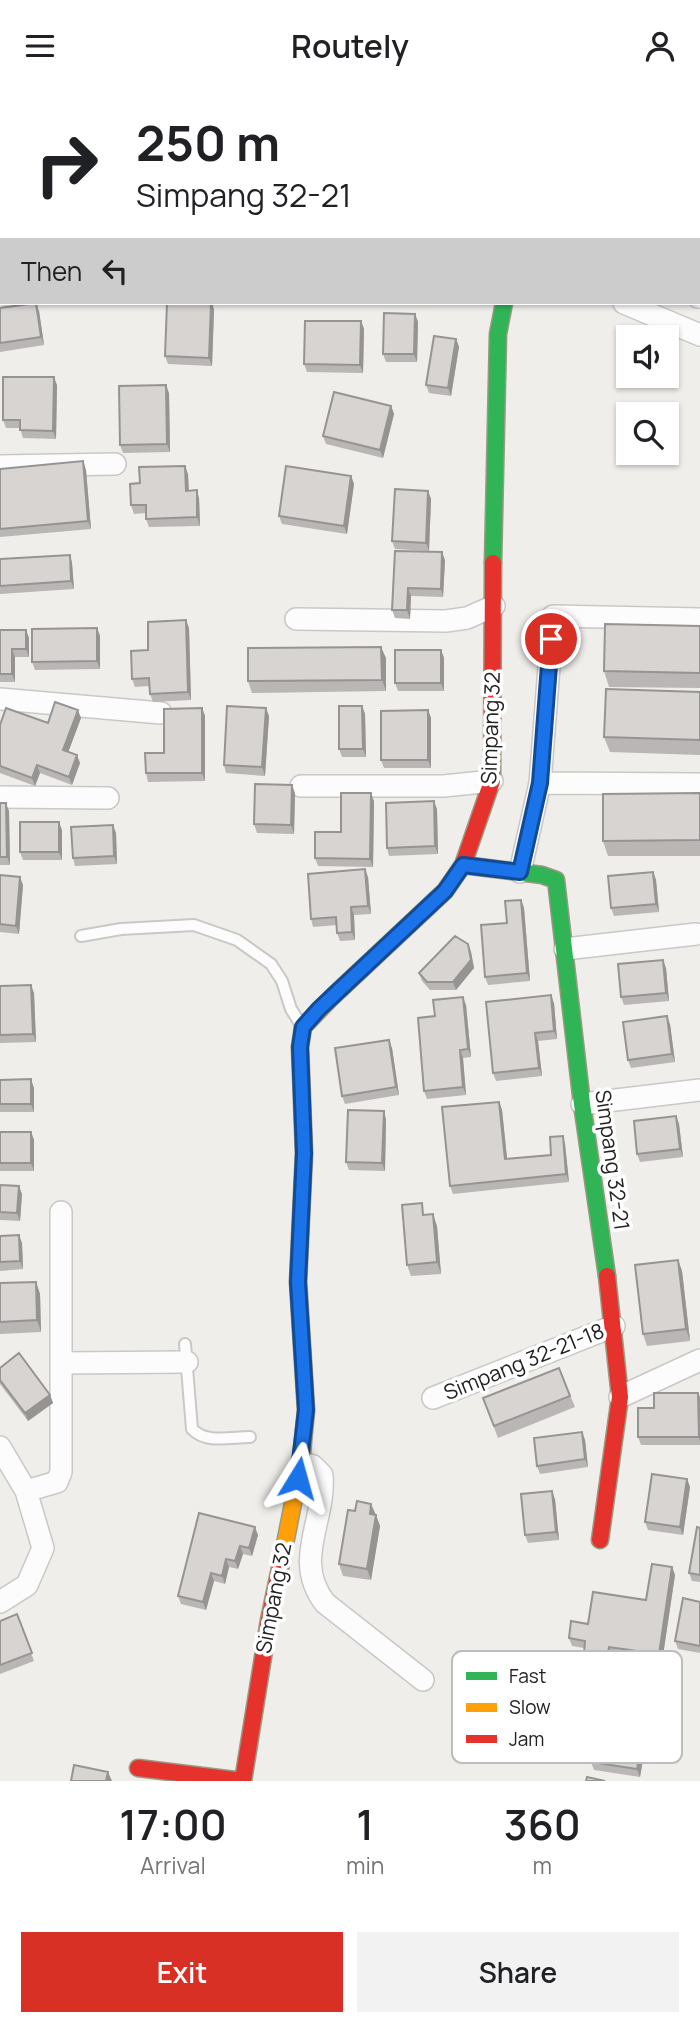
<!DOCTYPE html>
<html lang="en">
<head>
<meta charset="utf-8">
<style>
	:root { --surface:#fff; --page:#f2f2f2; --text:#202124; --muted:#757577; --accent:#d93025 }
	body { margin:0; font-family:Manrope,sans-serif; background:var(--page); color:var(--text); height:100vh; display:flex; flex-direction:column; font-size:26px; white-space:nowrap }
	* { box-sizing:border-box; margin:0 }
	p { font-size:23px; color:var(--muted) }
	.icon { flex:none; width:38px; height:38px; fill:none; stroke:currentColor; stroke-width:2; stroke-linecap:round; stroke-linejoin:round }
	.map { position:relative; height:1690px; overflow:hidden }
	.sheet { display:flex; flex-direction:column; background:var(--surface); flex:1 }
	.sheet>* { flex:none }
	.hud { position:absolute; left:0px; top:0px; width:700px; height:214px; box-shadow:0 2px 5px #0004; background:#fff; color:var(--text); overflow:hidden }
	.fabs { position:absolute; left:616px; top:234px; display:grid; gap:14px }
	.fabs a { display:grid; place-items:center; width:63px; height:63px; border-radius:0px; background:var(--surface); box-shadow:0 2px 5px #0004; font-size:35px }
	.pin { position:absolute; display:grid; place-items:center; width:60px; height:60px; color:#fff; margin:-30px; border:4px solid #fff; border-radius:50%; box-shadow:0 2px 7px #0007 }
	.me { position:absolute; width:77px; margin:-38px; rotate:8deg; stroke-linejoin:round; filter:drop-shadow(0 0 5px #0008) }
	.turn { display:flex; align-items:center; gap:24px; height:147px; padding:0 21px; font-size:32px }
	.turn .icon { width:91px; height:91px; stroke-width:2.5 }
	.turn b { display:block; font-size:49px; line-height:60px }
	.then { display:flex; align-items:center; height:66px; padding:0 21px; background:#0003; gap:14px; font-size:26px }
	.eta { display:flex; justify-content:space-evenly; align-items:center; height:119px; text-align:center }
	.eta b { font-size:42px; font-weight:600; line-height:49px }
	.primary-button { display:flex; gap:14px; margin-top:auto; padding:14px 21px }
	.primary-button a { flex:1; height:80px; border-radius:0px; background:var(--accent); color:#fff; font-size:28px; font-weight:600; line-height:80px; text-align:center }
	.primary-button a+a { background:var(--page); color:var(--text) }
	header { display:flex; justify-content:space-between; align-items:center; height:91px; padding:0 21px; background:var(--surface); font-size:32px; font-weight:600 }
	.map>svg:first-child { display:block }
	.forest { fill:#cbdec1 }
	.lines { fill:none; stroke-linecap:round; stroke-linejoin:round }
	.lane-casing { stroke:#c9c8c7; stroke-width:14 }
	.street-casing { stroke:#c9c8c7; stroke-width:24 }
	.fast-casing { stroke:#999a82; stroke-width:19 }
	.slow-casing { stroke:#999a82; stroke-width:19 }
	.jam-casing { stroke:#999a82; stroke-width:19 }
	.lane { stroke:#fdfcfc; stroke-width:10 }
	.street { stroke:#fdfcfc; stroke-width:21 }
	.fast { stroke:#30b455; stroke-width:16 }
	.slow { stroke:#ff9f0a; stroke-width:16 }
	.jam { stroke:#e5322d; stroke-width:16 }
	.wall { fill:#b9b6b5 }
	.shaded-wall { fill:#969493 }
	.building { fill:#d7d4d2; stroke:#969493; stroke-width:2 }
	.route-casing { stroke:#114b97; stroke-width:18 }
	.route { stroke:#1a73e8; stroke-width:12 }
	.labels { text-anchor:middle; stroke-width:7; stroke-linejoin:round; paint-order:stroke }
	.street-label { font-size:21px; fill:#222; stroke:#fff }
	.key { fill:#fff; stroke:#bdbdbd; stroke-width:2 }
	.key-label { font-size:19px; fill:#222 }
</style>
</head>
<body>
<header><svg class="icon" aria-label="menu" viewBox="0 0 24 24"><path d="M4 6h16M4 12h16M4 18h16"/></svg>Routely<svg class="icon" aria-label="person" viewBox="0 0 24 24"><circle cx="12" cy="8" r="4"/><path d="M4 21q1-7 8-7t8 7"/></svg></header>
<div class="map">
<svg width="700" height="1690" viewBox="0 0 700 1690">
	<rect width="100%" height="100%" fill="#f0eeeb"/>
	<path class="forest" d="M684,0L700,1V141L698,2H683Z"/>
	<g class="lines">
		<defs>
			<path id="lane" d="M81,845L121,838L194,834L237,849L271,873L282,890L291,918L301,934
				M185,1253L192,1338C206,1353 231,1346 250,1346"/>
			<path id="street" d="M0,195H2
				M698,206H700
				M624,212L700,244
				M0,375L115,373
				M296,528L446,530L467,527L494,515
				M0,608L161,622
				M540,692L700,693
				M301,695H444L492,690
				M0,706L108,707
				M520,781L540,692L553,525L700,528
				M565,858L696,843
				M582,1013L700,999
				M61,1272L187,1271
				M620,1306L700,1269
				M433,1307L614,1235
				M0,1356L26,1400L43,1457L27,1494L0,1511
				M301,1372L313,1375L322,1384C326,1430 292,1469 325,1512L423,1589
				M26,1400L57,1391L61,1381V1121"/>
			<path id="fast" d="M493,472L498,243L504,212
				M463,774L542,784L556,789L582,1013L607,1185"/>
			<path id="slow" d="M283,1463L301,1372L306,1319L298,1191L304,1062L300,956L303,936L332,906"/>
			<path id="jam" d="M332,906L445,800L463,774L492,690L493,472
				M600,1449L620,1306L607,1185
				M138,1677L243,1690L269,1529L283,1463"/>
		</defs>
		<use href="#lane" class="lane-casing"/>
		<use href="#street" class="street-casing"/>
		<use href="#fast" class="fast-casing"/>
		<use href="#slow" class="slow-casing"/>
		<use href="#jam" class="jam-casing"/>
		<use href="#lane" class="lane"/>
		<use href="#street" class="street"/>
		<use href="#fast" class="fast"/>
		<use href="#slow" class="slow"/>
		<use href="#jam" class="jam"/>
	</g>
	<path class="wall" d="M104,0H156V1L105,2Z
		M212,212L214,219L212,275L168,273L165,265Z
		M0,217L39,220L44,254L0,261Z
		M415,223L418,231L417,271H386L383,263Z
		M361,230L364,238L363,282L307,281L304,273Z
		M456,248L459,256L451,305L429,302L426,294Z
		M57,294L56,348L23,347L20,337H6L3,329Z
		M169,302L170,361L123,362L120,354Z
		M391,315L394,323L383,367L326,353L323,345Z
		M83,370L86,379L91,438L0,446V378Z
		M188,383L189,400L199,407L200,435L149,436L146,428V422L134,423L131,414L140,392Z
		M351,385L354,393L347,443L282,433L279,425Z
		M428,400L431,408L429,460L395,458L392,450Z
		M395,460L445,469L443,506L411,505L410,528L395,527L392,519Z
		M70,464L72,472L74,498L0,503V468Z
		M700,535V597L609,596L604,580Z
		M97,537L100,545V578L35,579L32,571Z
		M189,537L191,609L153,611L150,603L149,595L135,596L132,588L148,559Z
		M0,539H26L29,547V566H15V591H0Z
		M441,559L444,567V600H398L395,592Z
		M386,567V600L252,602L248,590Z
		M700,601V664L610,661L604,646Z
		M362,615L365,623L366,666H342L339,658Z
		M202,617L205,625V690L148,691L146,682L164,662Z
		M428,619L431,627V677H384L381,669Z
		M269,625L265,685L226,682L224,674Z
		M81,627L68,661L80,672L72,694L40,682L35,695L0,682V634L48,632Z
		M295,702L294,743L257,742L254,733Z
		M700,702V765H608L603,750Z
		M374,710L373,776L318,775L315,767Z
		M0,712L9,720L10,774H0Z
		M437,718L438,763L389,765L387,757Z
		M62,739V769H23L20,761Z
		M116,742L117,773L75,775L73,767Z
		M653,781L656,789L659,821L614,825L611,817Z
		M0,784L23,794L19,843L0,841Z
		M368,786L371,823L354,824L355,849L340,850L337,842V834L313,836L311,828Z
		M521,809L524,817L530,890L488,894L485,886L507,832Z
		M468,853L471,861L474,877L456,899H430L422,890L419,882Z
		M666,877L669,910L624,914L621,906Z
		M0,895L34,902L36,951L0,952Z
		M554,912L557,948L538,950L542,985L496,990L493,982Z
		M466,914L471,966L463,967L466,1004L427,1008L424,1000L435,925Z
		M670,933L675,971L631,977L628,969Z
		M392,957L399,1004L345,1013L342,1005Z
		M0,989L34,997V1021H0Z
		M499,1011L502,1019L507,1068L551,1064L565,1053L569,1091L453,1103L450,1095Z
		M676,1025L679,1033L683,1066L640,1071L637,1063Z
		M386,1028L385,1080L349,1079L346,1071Z
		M0,1041H31L34,1049V1080H0Z
		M0,1094L22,1103L20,1130L0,1129Z
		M426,1124L437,1135L441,1183L411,1185L407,1174Z
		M0,1145L22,1152L23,1178L0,1180Z
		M678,1169L682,1180L690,1250L647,1255L643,1243Z
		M36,1191L40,1203L41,1241L0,1243V1192Z
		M0,1277L50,1304L53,1312L28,1330L0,1293Z
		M559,1277L575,1316L498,1347L483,1307Z
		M700,1306V1354H641L638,1346Z
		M582,1341L585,1349L588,1376L540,1383L537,1375Z
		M687,1388L690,1396L683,1444L648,1439L645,1431Z
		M555,1408L559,1449L528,1452L525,1444Z
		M199,1422L258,1444L252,1465L243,1463L238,1478L229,1476L225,1493L214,1490L206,1519L181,1513L178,1505Z
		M376,1424L380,1435L371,1489L343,1485L339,1473Z
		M700,1437V1491L692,1490L689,1482Z
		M672,1476L675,1484L662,1571L612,1564L610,1574L587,1570L584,1562V1557L572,1555L569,1547L588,1533L646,1509Z
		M700,1511V1562L678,1558L675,1550Z
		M17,1523L34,1570L0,1583V1530Z
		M658,1588L661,1596L650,1635L603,1622L600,1614Z
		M647,1646L640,1686L594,1679L591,1671Z"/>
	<path class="shaded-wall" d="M36,212L39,220L44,254L41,246Z
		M212,212L214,219L212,275L209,267Z
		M415,223L418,231L417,271L414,263Z
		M361,230L364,238L363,282L360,274Z
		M456,248L459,256L451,305L448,297Z
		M54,286L57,294L56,348L53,340Z
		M166,294L169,302L170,361L167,353Z
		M391,315L394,323L383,367L380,359Z
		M83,370L86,379L91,438L88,430Z
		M185,375L188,383L189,408L186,400Z
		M351,385L354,393L347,443L344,435Z
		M197,399L199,407L200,435L197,426Z
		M428,400L431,408L429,460L426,452Z
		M442,461L445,469L443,506L441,498Z
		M70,464L72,472L74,498L71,490Z
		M408,497L411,505L410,528L407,519Z
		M186,529L189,537L191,609L188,601Z
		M97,537L100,545V578L97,570Z
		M26,539L29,547V566L26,558Z
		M381,556L386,567V600L382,589Z
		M12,558L15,566V591L12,583Z
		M441,559L444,567V600L441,592Z
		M362,615L365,623L366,666L363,658Z
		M202,617L205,625V690L202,682Z
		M266,617L269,625L265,685L262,676Z
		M78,619L81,627L66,667L63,659Z
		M428,619L431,627V677L428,669Z
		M77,664L80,672L72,694L69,686Z
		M37,674L40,682L35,695L32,687Z
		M292,694L295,702L294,743L291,734Z
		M371,702L374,710L373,776L370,768Z
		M434,710L437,718L438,763L435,755Z
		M6,712L9,720L10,774L7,766Z
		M59,731L62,739V769L59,761Z
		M113,734L116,742L117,773L114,765Z
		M365,778L368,786L371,823L368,815Z
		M653,781L656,789L659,821L656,813Z
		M20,786L23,794L19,843L16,835Z
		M521,809L524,817L530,890L527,882Z
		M351,816L354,824L355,849L352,841Z
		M468,853L471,861L474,877L456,899L453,891Z
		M663,869L666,877L669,910L666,902Z
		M31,894L34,902L36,951L33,943Z
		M551,904L554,912L557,948L554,940Z
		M463,906L466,914L471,966L468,958Z
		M667,925L670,933L675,971L672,963Z
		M535,942L538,950L542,985L539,977Z
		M389,949L392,957L399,1004L396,996Z
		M460,959L463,967L466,1004L463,996Z
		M31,988L34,997V1021L31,1013Z
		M499,1011L502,1019L508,1076L505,1068Z
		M384,1020L386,1028L385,1080L382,1072Z
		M676,1025L679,1033L683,1066L680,1058Z
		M31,1041L34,1049V1080L31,1072Z
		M563,1045L565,1053L569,1091L566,1083Z
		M19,1095L22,1103L20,1130L17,1122Z
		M433,1123L437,1135L441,1183L437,1171Z
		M19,1144L22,1152L23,1178L20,1170Z
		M678,1169L682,1180L690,1250L686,1238Z
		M36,1191L40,1203L41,1241L37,1229Z
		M698,1302L700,1306V1350L699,1346Z
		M50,1304L53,1312L28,1330L25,1322Z
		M582,1341L585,1349L588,1376L585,1368Z
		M687,1388L690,1396L683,1444L680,1436Z
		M552,1400L555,1408L559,1449L556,1441Z
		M371,1413L376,1424L370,1423Z
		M376,1424L380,1435L371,1489L367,1478Z
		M255,1436L258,1444L252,1465L249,1457Z
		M240,1455L243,1463L238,1478L235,1470Z
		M226,1468L229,1476L225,1493L222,1485Z
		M672,1476L675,1484L662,1571L659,1563Z
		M211,1482L214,1490L206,1519L203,1511Z
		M609,1556L612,1564L610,1574L607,1566Z
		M658,1588L661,1596L650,1635L647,1627Z
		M644,1638L647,1646L640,1686L637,1678Z
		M108,1681L112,1690H106Z"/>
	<path class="building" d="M28,0H76V2H28Z
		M0,96H2V154H0Z
		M36,212L41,246L0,252V217Z
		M167,212H211L209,267L165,265Z
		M384,222L415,223L414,263H383Z
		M305,230H361L360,274L304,273Z
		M434,245L456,248L448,297L426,294Z
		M3,286H54L53,340L20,339V329H3Z
		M166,294L167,353L120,354L119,295Z
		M334,301L391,315L380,359L323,345Z
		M83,370L88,430L0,438V378Z
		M185,375L186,400L197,399V426L146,428V414H131L130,393L140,392L139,376Z
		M286,375L351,385L344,435L279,425Z
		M395,398L428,400L426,452L392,450Z
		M395,460L442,461L441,498L408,497L407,519H392Z
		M70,464L71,490L0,495V468Z
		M186,529L188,601L150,603L149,587L132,588L131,560L148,559V531Z
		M605,533L700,535V582L604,580Z
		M97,537V570L32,571V538Z
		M0,539H26V558H12V583H0Z
		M381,556L382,589L248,590V557Z
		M395,559H441V592H395Z
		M606,598L700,601V649L604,646Z
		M55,611L78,619L63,659L77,664L69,686L37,674L32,687L0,675V634L6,617L48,632Z
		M227,615L266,617L262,676L224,674Z
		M339,615H362L363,658H339Z
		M202,617V682H146L145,662H164V618Z
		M428,619V669H381V620Z
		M255,693L292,694L291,734L254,733Z
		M341,702H371L370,768L315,767V741H341Z
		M700,702V749L603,750V703Z
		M434,710L435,755L387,757L386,712Z
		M0,712H6L7,766H0Z
		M20,731H59V761H20Z
		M113,734L114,765L73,767L71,736Z
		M365,778L368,815L351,816L352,841L337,842L336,826L311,828L308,783Z
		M653,781L656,813L611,817L608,785Z
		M0,784L20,786L16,835L0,833Z
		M521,809L527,882L485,886L481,834L507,832L505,810Z
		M455,845L468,853L471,869L453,891H427L419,882Z
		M663,869L666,902L621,906L618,873Z
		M31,894L33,943L0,944V895Z
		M551,904L554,940L535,942L539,977L493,982L486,911Z
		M463,906L468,958L460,959L463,996L424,1000L418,927L435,925L433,909Z
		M667,925L672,963L628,969L623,931Z
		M389,949L396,996L342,1005L335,957Z
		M31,988V1013H0V989Z
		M499,1011L505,1068L551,1064L550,1046L563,1045L566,1083L450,1095L442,1016Z
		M348,1019L384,1020L382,1072L346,1071Z
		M676,1025L680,1058L637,1063L634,1030Z
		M0,1041H31V1072H0Z
		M0,1094L19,1095L17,1122L0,1121Z
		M422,1112L423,1124L433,1123L437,1171L407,1174L402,1114Z
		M19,1144L20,1170L0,1171V1145Z
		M678,1169L686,1238L643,1243L635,1174Z
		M36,1191L37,1229L0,1231V1192Z
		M19,1262L50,1304L25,1322L0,1289V1277Z
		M559,1277L570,1305L494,1335L483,1307Z
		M654,1302H698L699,1346H638V1317H654Z
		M582,1341L585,1368L537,1375L534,1347Z
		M652,1383L687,1388L680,1436L645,1431Z
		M552,1400L556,1441L525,1444L521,1403Z
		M357,1410L371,1413L370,1423L376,1424L367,1478L339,1473L348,1419L355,1420Z
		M199,1422L255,1436L249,1457L240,1455L235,1470L226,1468L222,1485L211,1482L203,1511L178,1505Z
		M697,1436L700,1437V1484L689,1482Z
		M652,1473L672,1476L659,1563L609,1556L607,1566L584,1562L585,1550L569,1547L571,1530L588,1533L593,1501L646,1509Z
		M683,1507L700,1511V1555L675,1550Z
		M17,1523L32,1562L0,1574V1530Z
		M597,1631L644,1638L637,1678L591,1671Z
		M74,1674L108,1681L106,1690H71Z
		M587,1686L605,1690H586Z"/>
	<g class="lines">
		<defs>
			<path id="route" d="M298,1387L306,1319L298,1191L304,1062L300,956L303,936L319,918L445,800L463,774L520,781L540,692L551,548"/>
		</defs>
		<use href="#route" class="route-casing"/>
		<use href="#route" class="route"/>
	</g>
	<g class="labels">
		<g class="street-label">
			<text transform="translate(491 637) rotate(-88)" y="7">Simpang 32</text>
			<text transform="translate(612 1069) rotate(82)" y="7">Simpang 32-21</text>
			<text transform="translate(524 1271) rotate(-22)" y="7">Simpang 32-21-18</text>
			<text transform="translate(274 1507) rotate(-79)" y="7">Simpang 32</text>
		</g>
	</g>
	<rect x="452" y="1560" width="230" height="112" rx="10" class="key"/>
	<rect x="466" y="1581" width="31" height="8" fill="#30b455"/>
	<rect x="466" y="1612" width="31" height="9" fill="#ff9f0a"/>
	<rect x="466" y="1644" width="31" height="8" fill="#e5322d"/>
	<g class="key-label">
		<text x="509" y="1592">Fast</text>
		<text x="509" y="1623">Slow</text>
		<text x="509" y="1655">Jam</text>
	</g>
</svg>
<div class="fabs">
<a><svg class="icon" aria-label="sound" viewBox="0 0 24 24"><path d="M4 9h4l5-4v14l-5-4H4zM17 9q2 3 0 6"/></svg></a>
<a><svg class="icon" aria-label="search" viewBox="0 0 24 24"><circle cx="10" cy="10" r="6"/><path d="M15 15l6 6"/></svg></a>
</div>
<div class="pin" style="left:551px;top:548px;background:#d93025"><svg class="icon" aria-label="arrive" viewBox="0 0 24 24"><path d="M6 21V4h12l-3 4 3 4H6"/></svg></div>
<svg class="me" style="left:298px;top:1387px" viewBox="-20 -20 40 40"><path d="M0-17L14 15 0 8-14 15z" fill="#1a73e8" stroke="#fff" stroke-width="4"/></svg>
<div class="hud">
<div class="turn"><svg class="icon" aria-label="right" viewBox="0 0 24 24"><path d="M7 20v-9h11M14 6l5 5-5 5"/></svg><div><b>250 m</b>Simpang 32-21</div></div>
<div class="then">Then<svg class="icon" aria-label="left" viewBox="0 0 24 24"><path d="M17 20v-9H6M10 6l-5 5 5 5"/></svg></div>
</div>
</div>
<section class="sheet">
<div class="eta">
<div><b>17:00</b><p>Arrival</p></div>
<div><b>1</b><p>min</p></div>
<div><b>360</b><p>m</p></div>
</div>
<div class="primary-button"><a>Exit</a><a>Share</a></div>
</section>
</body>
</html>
